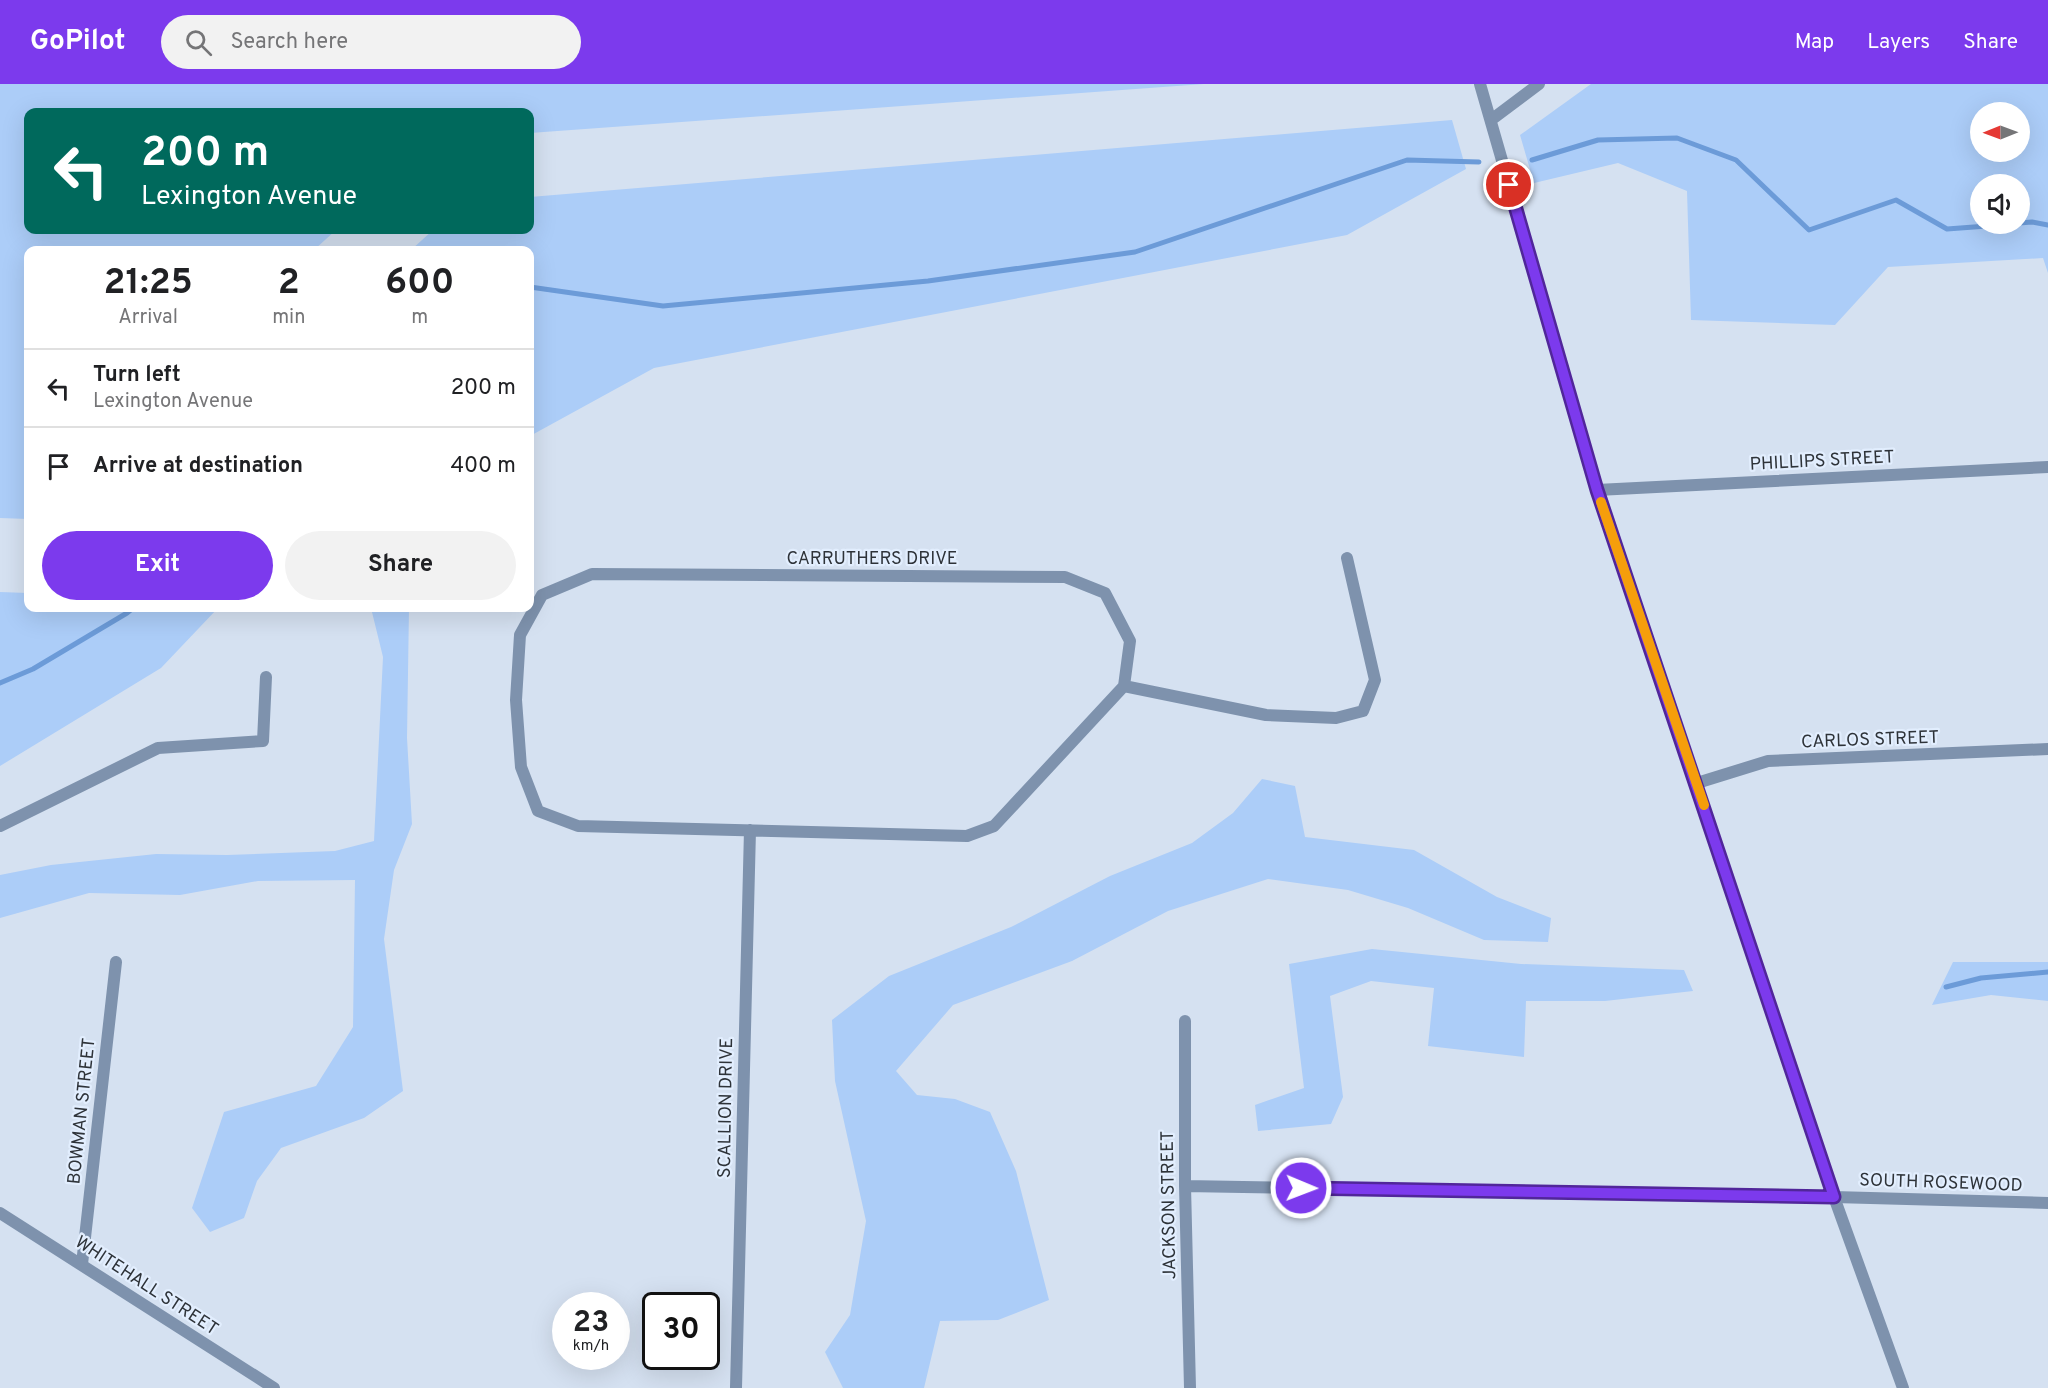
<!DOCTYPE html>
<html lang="en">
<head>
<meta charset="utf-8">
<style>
	:root { --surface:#fff; --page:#f2f2f2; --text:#202124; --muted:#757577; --line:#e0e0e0; --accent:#7c3aed }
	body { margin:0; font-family:Overpass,sans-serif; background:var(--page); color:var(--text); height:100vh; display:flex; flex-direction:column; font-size:22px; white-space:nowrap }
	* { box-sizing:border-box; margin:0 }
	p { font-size:20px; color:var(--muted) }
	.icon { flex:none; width:33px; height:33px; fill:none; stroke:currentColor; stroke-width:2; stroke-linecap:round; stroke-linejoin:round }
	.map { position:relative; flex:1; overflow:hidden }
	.sheet { position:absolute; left:24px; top:162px; width:510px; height:366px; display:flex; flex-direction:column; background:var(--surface); border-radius:12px; box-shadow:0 6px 24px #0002 }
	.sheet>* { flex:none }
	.hud { position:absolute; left:24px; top:24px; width:510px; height:126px; border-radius:12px; box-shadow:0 6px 24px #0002; background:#00695c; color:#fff; overflow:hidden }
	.needle { width:39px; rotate:269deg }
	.tools { position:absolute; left:1970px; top:18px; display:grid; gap:12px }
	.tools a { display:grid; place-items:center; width:60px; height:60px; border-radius:50%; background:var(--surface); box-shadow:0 6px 24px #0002; font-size:30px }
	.speed { position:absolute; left:552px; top:1208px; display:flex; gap:12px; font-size:30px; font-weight:700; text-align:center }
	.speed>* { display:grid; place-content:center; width:78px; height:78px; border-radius:50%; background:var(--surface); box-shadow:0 6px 24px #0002; line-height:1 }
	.speed small { font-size:15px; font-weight:400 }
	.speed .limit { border:3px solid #111; border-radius:9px; background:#fff; color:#111 }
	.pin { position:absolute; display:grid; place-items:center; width:51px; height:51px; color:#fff; margin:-26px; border:3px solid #fff; border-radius:50%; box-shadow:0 2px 6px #0007 }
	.me { position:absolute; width:66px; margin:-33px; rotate:91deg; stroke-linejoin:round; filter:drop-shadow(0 0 4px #0008) }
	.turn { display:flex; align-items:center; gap:21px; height:126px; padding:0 18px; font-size:27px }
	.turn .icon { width:78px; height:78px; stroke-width:2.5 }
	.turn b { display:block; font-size:42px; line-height:51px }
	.eta { display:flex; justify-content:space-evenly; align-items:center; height:102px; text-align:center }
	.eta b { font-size:36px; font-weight:700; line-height:42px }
	.primary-button { display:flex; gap:12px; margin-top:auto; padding:12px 18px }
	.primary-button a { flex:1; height:69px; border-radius:36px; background:var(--accent); color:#fff; font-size:24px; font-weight:700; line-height:69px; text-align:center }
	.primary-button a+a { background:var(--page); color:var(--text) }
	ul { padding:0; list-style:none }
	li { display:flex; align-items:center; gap:18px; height:78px; padding:0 18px; border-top:2px solid var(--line) }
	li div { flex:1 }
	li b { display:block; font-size:22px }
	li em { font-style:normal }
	header { display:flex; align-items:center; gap:36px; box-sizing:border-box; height:84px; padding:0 30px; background:var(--accent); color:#fff }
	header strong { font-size:28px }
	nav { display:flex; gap:33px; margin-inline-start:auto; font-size:21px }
	.search { width:420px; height:54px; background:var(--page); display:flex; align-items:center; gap:15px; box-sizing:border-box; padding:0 21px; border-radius:33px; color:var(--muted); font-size:22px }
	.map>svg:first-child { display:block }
	.green { fill:#accdf8; fill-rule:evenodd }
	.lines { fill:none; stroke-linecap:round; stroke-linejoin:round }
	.stream { stroke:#6c9bd8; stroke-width:5 }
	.minor { stroke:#7e92ad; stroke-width:12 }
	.tertiary { stroke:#7e92ad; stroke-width:12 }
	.route-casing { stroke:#51269a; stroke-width:15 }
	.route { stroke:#7c3aed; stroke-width:10 }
	.slow { stroke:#f59e0b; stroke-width:10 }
	.labels { text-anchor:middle; stroke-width:4.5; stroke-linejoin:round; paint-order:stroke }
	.street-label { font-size:18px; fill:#2e3339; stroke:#e2eefe }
</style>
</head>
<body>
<header>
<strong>GoPilot</strong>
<div class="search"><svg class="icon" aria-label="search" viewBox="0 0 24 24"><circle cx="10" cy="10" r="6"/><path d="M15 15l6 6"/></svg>Search here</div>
<nav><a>Map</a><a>Layers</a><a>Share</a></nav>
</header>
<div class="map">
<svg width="2048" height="1304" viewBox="0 0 2048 1304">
	<rect width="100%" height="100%" fill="#d5e1f1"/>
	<path class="green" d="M0,0H1204L530,49V28H28V146H336L314,166H28V435L0,434Z
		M1591,0H2048V189L2043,174L1888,183L1835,241L1691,236L1687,107L1618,79L1534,99L1520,51ZM2019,28V68H1980V28ZM2019,100V140H1980V100Z
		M1452,36L1466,85L1347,151L654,284L530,352V166H411L433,146H530V113Z
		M0,508L28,509V524H218L161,584L0,682Z
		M371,524H409L407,654L412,740L394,786L384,855L403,1007L364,1034L281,1064L257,1097L244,1134L210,1148L192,1124L224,1028L316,1002L353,943L355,796L258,797L180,811L89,809L0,834V791L51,781L156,770L227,771L335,767L374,757L383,573Z
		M1262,695L1295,702L1305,753L1414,766L1497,813L1551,834L1548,858L1484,856L1408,824L1348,806L1268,795L1168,827L1072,877L953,921L896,987L917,1011L955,1015L990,1028L1016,1087L1049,1216L998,1236L940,1237L924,1304H843L825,1268L850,1231L866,1137L835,997L832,936L889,892L1011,843L1110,792L1192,759L1233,729Z
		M1372,865L1521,880L1684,886L1693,907L1605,917H1526L1524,973L1428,962L1434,904L1371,897L1330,912L1343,1013L1331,1040L1258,1047L1255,1021L1304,1004L1289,880Z
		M1953,878H2048V917L1991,911L1932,921Z"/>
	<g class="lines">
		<path class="stream" d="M1532,76L1598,56L1677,54L1736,76L1809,146L1896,116L1947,145L2014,140
			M2019,139L2032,138L2048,141
			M530,203L663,222L928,197L1135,168L1407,76L1479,78
			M0,599L33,585L127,529L133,524
			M1946,903L1981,894L2048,888"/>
		<path class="minor" d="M1597,406L2048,383
			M592,490L1065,493L1105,509L1130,557L1124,602L994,742L967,752L578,742L538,727L521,683L516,616L520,551L542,511Z
			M1124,602L1266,631L1336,634L1363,627L1375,596L1347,474
			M1697,699L1768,677L2048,665
			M0,742L158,664L263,657L266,593
			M1185,937V1102L1190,1304
			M1185,1102L1834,1113L2048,1119
			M82,1180L116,878
			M736,1304L750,746"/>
		<path class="tertiary" d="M1480,0L1597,406L1834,1113L1903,1304
			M1491,36L1539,0
			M0,1129L274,1304"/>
	</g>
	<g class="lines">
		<defs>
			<path id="route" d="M1301,1104L1834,1113L1597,406L1509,101"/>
		</defs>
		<use href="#route" class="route-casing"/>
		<use href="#route" class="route"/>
		<path class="slow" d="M1601,418L1704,721"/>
	</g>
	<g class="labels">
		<g class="street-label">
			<text transform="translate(1822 376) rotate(-3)" y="6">PHILLIPS STREET</text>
			<text x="872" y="480">CARRUTHERS DRIVE</text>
			<text transform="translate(1870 655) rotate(-2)" y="6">CARLOS STREET</text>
			<text transform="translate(725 1024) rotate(-89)" y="6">SCALLION DRIVE</text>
			<text transform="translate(81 1027) rotate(-84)" y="6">BOWMAN STREET</text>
			<text transform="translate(1941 1098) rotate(2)" y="6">SOUTH ROSEWOOD</text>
			<text transform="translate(1168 1121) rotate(-91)" y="6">JACKSON STREET</text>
			<text transform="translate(147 1201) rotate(33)" y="6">WHITEHALL STREET</text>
		</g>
	</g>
</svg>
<div class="tools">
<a><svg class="needle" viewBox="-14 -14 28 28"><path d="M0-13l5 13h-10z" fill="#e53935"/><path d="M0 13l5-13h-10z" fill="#757577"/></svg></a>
<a><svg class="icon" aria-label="sound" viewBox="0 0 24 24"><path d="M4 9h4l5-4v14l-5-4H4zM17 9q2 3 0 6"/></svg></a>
</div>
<div class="speed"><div>23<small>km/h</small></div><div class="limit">30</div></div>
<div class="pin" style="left:1509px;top:101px;background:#d93025"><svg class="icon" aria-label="arrive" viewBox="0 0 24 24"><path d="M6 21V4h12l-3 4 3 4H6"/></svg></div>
<svg class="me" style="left:1301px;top:1104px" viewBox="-20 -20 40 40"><circle r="17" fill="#7c3aed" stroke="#fff" stroke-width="3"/><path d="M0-11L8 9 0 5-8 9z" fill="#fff"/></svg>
<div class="hud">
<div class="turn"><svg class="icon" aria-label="left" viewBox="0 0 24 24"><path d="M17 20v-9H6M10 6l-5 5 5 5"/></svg><div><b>200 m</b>Lexington Avenue</div></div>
</div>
<section class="sheet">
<div class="eta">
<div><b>21:25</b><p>Arrival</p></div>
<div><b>2</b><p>min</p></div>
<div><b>600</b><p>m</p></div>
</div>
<ul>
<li><svg class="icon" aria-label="left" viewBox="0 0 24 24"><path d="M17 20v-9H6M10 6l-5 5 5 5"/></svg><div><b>Turn left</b><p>Lexington Avenue</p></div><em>200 m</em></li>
<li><svg class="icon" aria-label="arrive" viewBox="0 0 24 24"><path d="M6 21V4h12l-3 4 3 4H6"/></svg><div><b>Arrive at destination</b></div><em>400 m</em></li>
</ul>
<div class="primary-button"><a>Exit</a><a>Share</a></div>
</section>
</div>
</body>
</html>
